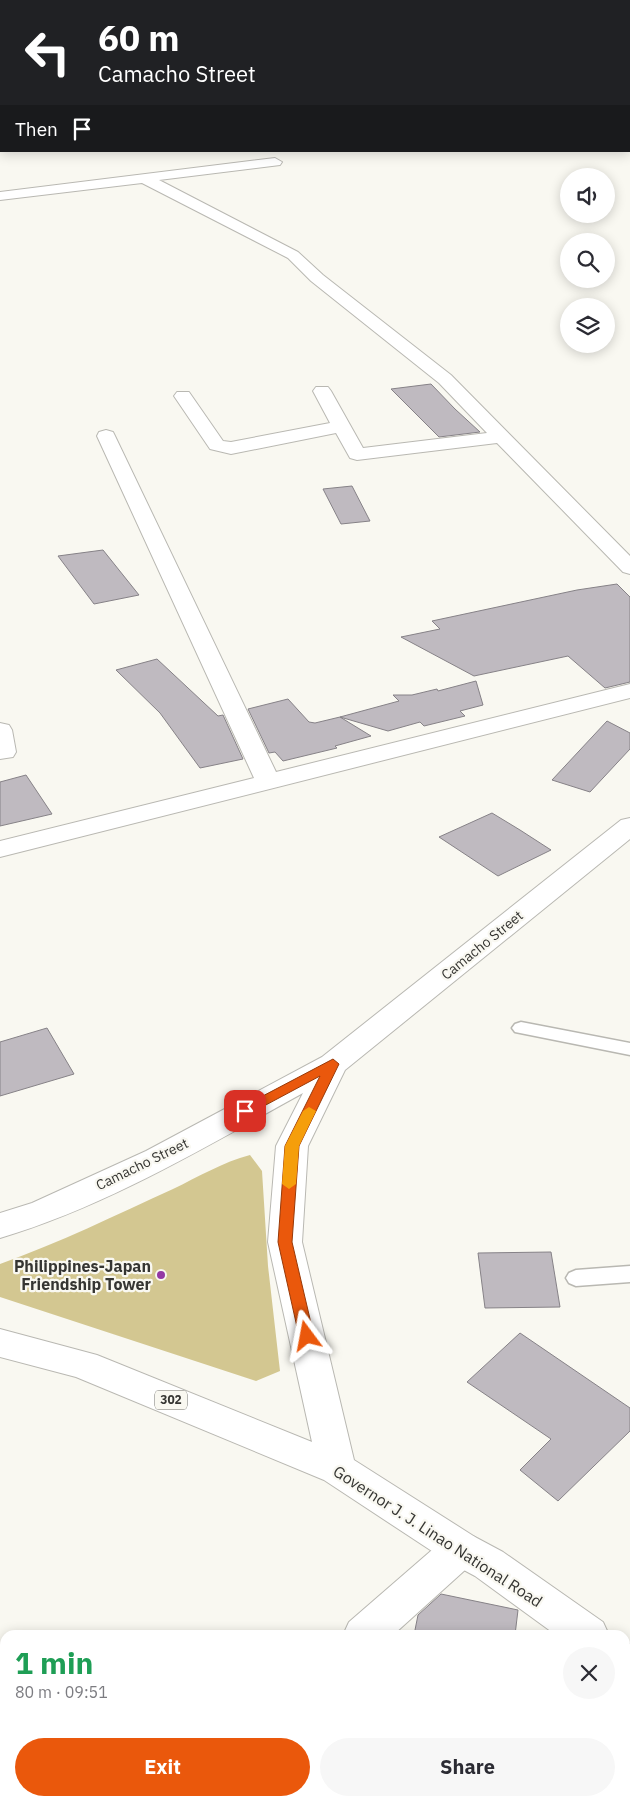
<!DOCTYPE html>
<html lang="en">
<head>
<meta charset="utf-8">
<style>
	:root { --surface:#fff; --page:#f7f7f7; --text:#2b2b33; --muted:#7c7c81; --accent:#ea580c }
	body { margin:0; font-family:"IBM Plex Sans",sans-serif; background:var(--page); color:var(--text); height:100vh; display:flex; flex-direction:column; font-size:19px; white-space:nowrap }
	* { box-sizing:border-box; margin:0 }
	p { font-size:16px; color:var(--muted) }
	.icon { flex:none; width:28px; height:28px; fill:none; stroke:currentColor; stroke-width:2; stroke-linecap:round; stroke-linejoin:round }
	.map { position:relative; flex:1; overflow:hidden }
	.drawer { position:absolute; left:0px; top:1630px; width:630px; height:176px; display:flex; flex-direction:column; background:var(--surface); border-radius:15px 15px 0 0; box-shadow:0 2px 12px #0003 }
	.drawer>* { flex:none }
	.top-card { position:absolute; left:0px; top:0px; width:630px; height:152px; box-shadow:0 2px 12px #0003; background:#202124; color:#fff; overflow:hidden }
	.buttons { position:absolute; left:560px; top:168px; display:grid; gap:10px }
	.buttons a { display:grid; place-items:center; width:55px; height:55px; border-radius:50%; background:var(--surface); box-shadow:0 2px 12px #0003; font-size:25px }
	.pin { position:absolute; display:grid; place-items:center; width:42px; height:42px; color:#fff; margin:-21px; border-radius:10px; box-shadow:0 2px 8px #0006 }
	.me { position:absolute; width:55px; margin:-28px; rotate:347deg; stroke-linejoin:round; filter:drop-shadow(0 0 4px #0008) }
	.turn { display:flex; align-items:center; gap:18px; height:105px; padding:0 15px; font-size:22px }
	.turn .icon { width:65px; height:65px; stroke-width:2.5 }
	.turn b { display:block; font-size:35px; line-height:42px }
	.then { display:flex; align-items:center; height:48px; padding:0 15px; background:#0003; gap:10px; font-size:19px }
	.round { display:grid; place-items:center; flex:none; width:52px; height:52px; border-radius:26px; background:var(--page) }
	.head { display:flex; align-items:center; justify-content:space-between; height:85px; padding:0 15px }
	h1 { font-size:30px; font-weight:700; line-height:38px; color:#1e9e55 }
	.action { display:flex; gap:10px; margin-top:auto; padding:10px 15px }
	.action a { flex:1; height:58px; border-radius:30px; background:var(--accent); color:#fff; font-size:20px; font-weight:700; line-height:58px; text-align:center }
	.action a+a { background:var(--page); color:var(--text) }
	.map>svg:first-child { display:block }
	.green { fill:#d3c791 }
	.lines { fill:none; stroke-linecap:round; stroke-linejoin:round }
	.river { fill:#d0be63; fill-rule:evenodd }
	.building { fill:#bfbac0; stroke:#868287 }
	.lane-casing { stroke:#b9b8b2; stroke-width:3 }
	.street-casing { stroke:#b9b8b2; stroke-width:2 }
	.primary-casing { stroke:#b9b8b2; stroke-width:2 }
	.lane { fill:#fff; fill-rule:evenodd }
	.street { fill:#fff; fill-rule:evenodd }
	.primary { fill:#fff; fill-rule:evenodd }
	.route { fill:#ea580c; stroke:#983908 }
	.slow { fill:#f59e0b }
	.poi-dot { fill:#9339a4; stroke:#f9f8f1; stroke-width:2 }
	.labels { text-anchor:middle; stroke-width:4.5; stroke-linejoin:round; paint-order:stroke }
	.shield { fill:#f9f8f1; stroke:#70706b; stroke-width:1 }
	.shield-label { font-size:12px; font-weight:bold; fill:#353532 }
	.street-label { font-size:14px; fill:#353532; stroke:#f9f8f1 }
	.near-poi-label { font-size:16px; font-weight:bold; fill:#353532; stroke:#f9f8f1; text-anchor:end }
	.near-street-label { font-size:16px; fill:#353532; stroke:#f9f8f1 }
</style>
</head>
<body>
<div class="map">
<svg width="630" height="1806" viewBox="0 0 630 1806">
	<rect width="100%" height="100%" fill="#f9f8f1"/>
	<path class="green" d="M250,1155L262,1171L268,1266L280,1371L256,1381L0,1297V1264C59,1243 116,1215 173,1189C198,1177 223,1162 250,1155Z"/>
	<g class="lines">
		<path class="river" d="M629,7H630V21H629Z
			M0,19L1,20V35H0Z"/>
	</g>
	<path class="building" d="M431,384L455,409L480,432L439,437L391,389Z
		M352,486L370,521L341,524L323,489Z
		M103,550L139,595L94,604L58,556Z
		M617,584L630,597V682L605,688L568,656L474,676L401,637L440,629L432,621L577,590Z
		M157,659L218,716L223,715L243,759L200,768L160,713L116,670Z
		M476,681L483,705L460,711L465,716L424,726L420,722L388,731L340,717L399,701L393,695H412L437,689L438,691Z
		M288,699L309,722L315,723L340,717L371,736L335,746L337,748L283,761L275,752L269,753L248,709Z
		M607,721L630,733V749L590,792L552,780Z
		M26,775L52,814L0,826V782Z
		M492,813L520,830L551,850L498,876L439,837Z
		M47,1028L74,1074L0,1096V1042Z
		M551,1252L560,1307L485,1308L478,1253Z
		M520,1333L630,1408V1431L558,1501L520,1470L551,1439L467,1382Z
		M441,1594L518,1610L515,1635H414L418,1615Z"/>
	<g class="lines">
		<defs>
			<path id="lane" d="M521,1022L630,1043V1055L515,1032L512,1028L515,1024Z
				M630,1266V1282L576,1286L569,1283L566,1278L569,1273L576,1270Z"/>
			<path id="street" d="M629,67H630V75L629,74Z
				M0,68H1V76H0Z
				M275,158L282,162L280,165L159,180L298,252L323,275L451,375L630,556V574L623,572L497,443L357,460L350,458L336,433L231,454L210,449L174,396L177,392H189L223,441L231,442L330,423L313,391L316,387H328L331,391L363,448L487,433L439,383L311,281L288,258L142,183L0,200V192Z
				M106,430L113,432L115,436L276,772L630,684V698L0,857V841L254,778L97,436L99,432Z
				M0,723L9,725L12,730L16,752L13,757L0,759Z
				M461,1532L475,1537L481,1549L475,1561L393,1635H343L349,1622L447,1537Z
				M153,1801H200L198,1806H151Z"/>
			<path id="primary" d="M630,818V839L345,1070L308,1146L302,1242L354,1460L475,1537L503,1552L603,1622L609,1635H556L475,1576L447,1561L324,1480L76,1377L0,1357V1329L97,1355L312,1442L268,1242L276,1146L303,1093C205,1147 107,1206 0,1238V1213L32,1203L146,1151L322,1057L621,820Z
				M625,1642L630,1644V1683L625,1681Z"/>
		</defs>
		<use href="#lane" class="lane-casing"/>
		<use href="#street" class="street-casing"/>
		<use href="#primary" class="primary-casing"/>
		<use href="#lane" class="lane"/>
		<use href="#street" class="street"/>
		<use href="#primary" class="primary"/>
	</g>
	<path class="route" d="M333,1059L339,1064L299,1146L292,1242L314,1336L312,1340H302L299,1336L278,1242L285,1146L320,1076L249,1114H240L238,1111L240,1108Z"/>
	<path class="slow" d="M309,1107L316,1111L299,1146L296,1184L289,1189L282,1184L285,1146L303,1111Z"/>
	<circle class="poi-dot" cx="161" cy="1275" r="5"/>
	<g class="labels">
		<rect class="shield" x="155" y="1390.5" width="32" height="19" rx="4"/>
		<g class="shield-label">
			<text x="171" y="1404">302</text>
		</g>
		<g class="street-label">
			<text transform="translate(482 945) rotate(-39)" y="5">Camacho Street</text>
			<text transform="translate(142 1164) rotate(-26)" y="5">Camacho Street</text>
		</g>
		<g class="near-poi-label">
			<text x="151" y="1272">Philippines-Japan<tspan x="151" dy="18">Friendship Tower</tspan></text>
		</g>
		<g class="near-street-label">
			<text transform="translate(438 1536) rotate(33)" y="6">Governor J. J. Linao National Road</text>
		</g>
	</g>
</svg>
<div class="buttons">
<a><svg class="icon" aria-label="sound" viewBox="0 0 24 24"><path d="M4 9h4l5-4v14l-5-4H4zM17 9q2 3 0 6"/></svg></a>
<a><svg class="icon" aria-label="search" viewBox="0 0 24 24"><circle cx="10" cy="10" r="6"/><path d="M15 15l6 6"/></svg></a>
<a><svg class="icon" aria-label="layers" viewBox="0 0 24 24"><path d="M12 4l9 5-9 5-9-5zM3 14l9 5 9-5"/></svg></a>
</div>
<div class="pin" style="left:245px;top:1111px;background:#d93025"><svg class="icon" aria-label="arrive" viewBox="0 0 24 24"><path d="M6 21V4h12l-3 4 3 4H6"/></svg></div>
<svg class="me" style="left:307px;top:1336px" viewBox="-20 -20 40 40"><path d="M0-17L14 15 0 8-14 15z" fill="#ea580c" stroke="#fff" stroke-width="4"/></svg>
<div class="top-card">
<div class="turn"><svg class="icon" aria-label="left" viewBox="0 0 24 24"><path d="M17 20v-9H6M10 6l-5 5 5 5"/></svg><div><b>60 m</b>Camacho Street</div></div>
<div class="then">Then<svg class="icon" aria-label="arrive" viewBox="0 0 24 24"><path d="M6 21V4h12l-3 4 3 4H6"/></svg></div>
</div>
<section class="drawer">
<div class="head"><div><h1>1 min</h1><p>80 m · 09:51</p></div><a class="round"><svg class="icon" aria-label="close" viewBox="0 0 24 24"><path d="M6 6l12 12M18 6L6 18"/></svg></a></div>
<div class="action"><a>Exit</a><a>Share</a></div>
</section>
</div>
</body>
</html>
